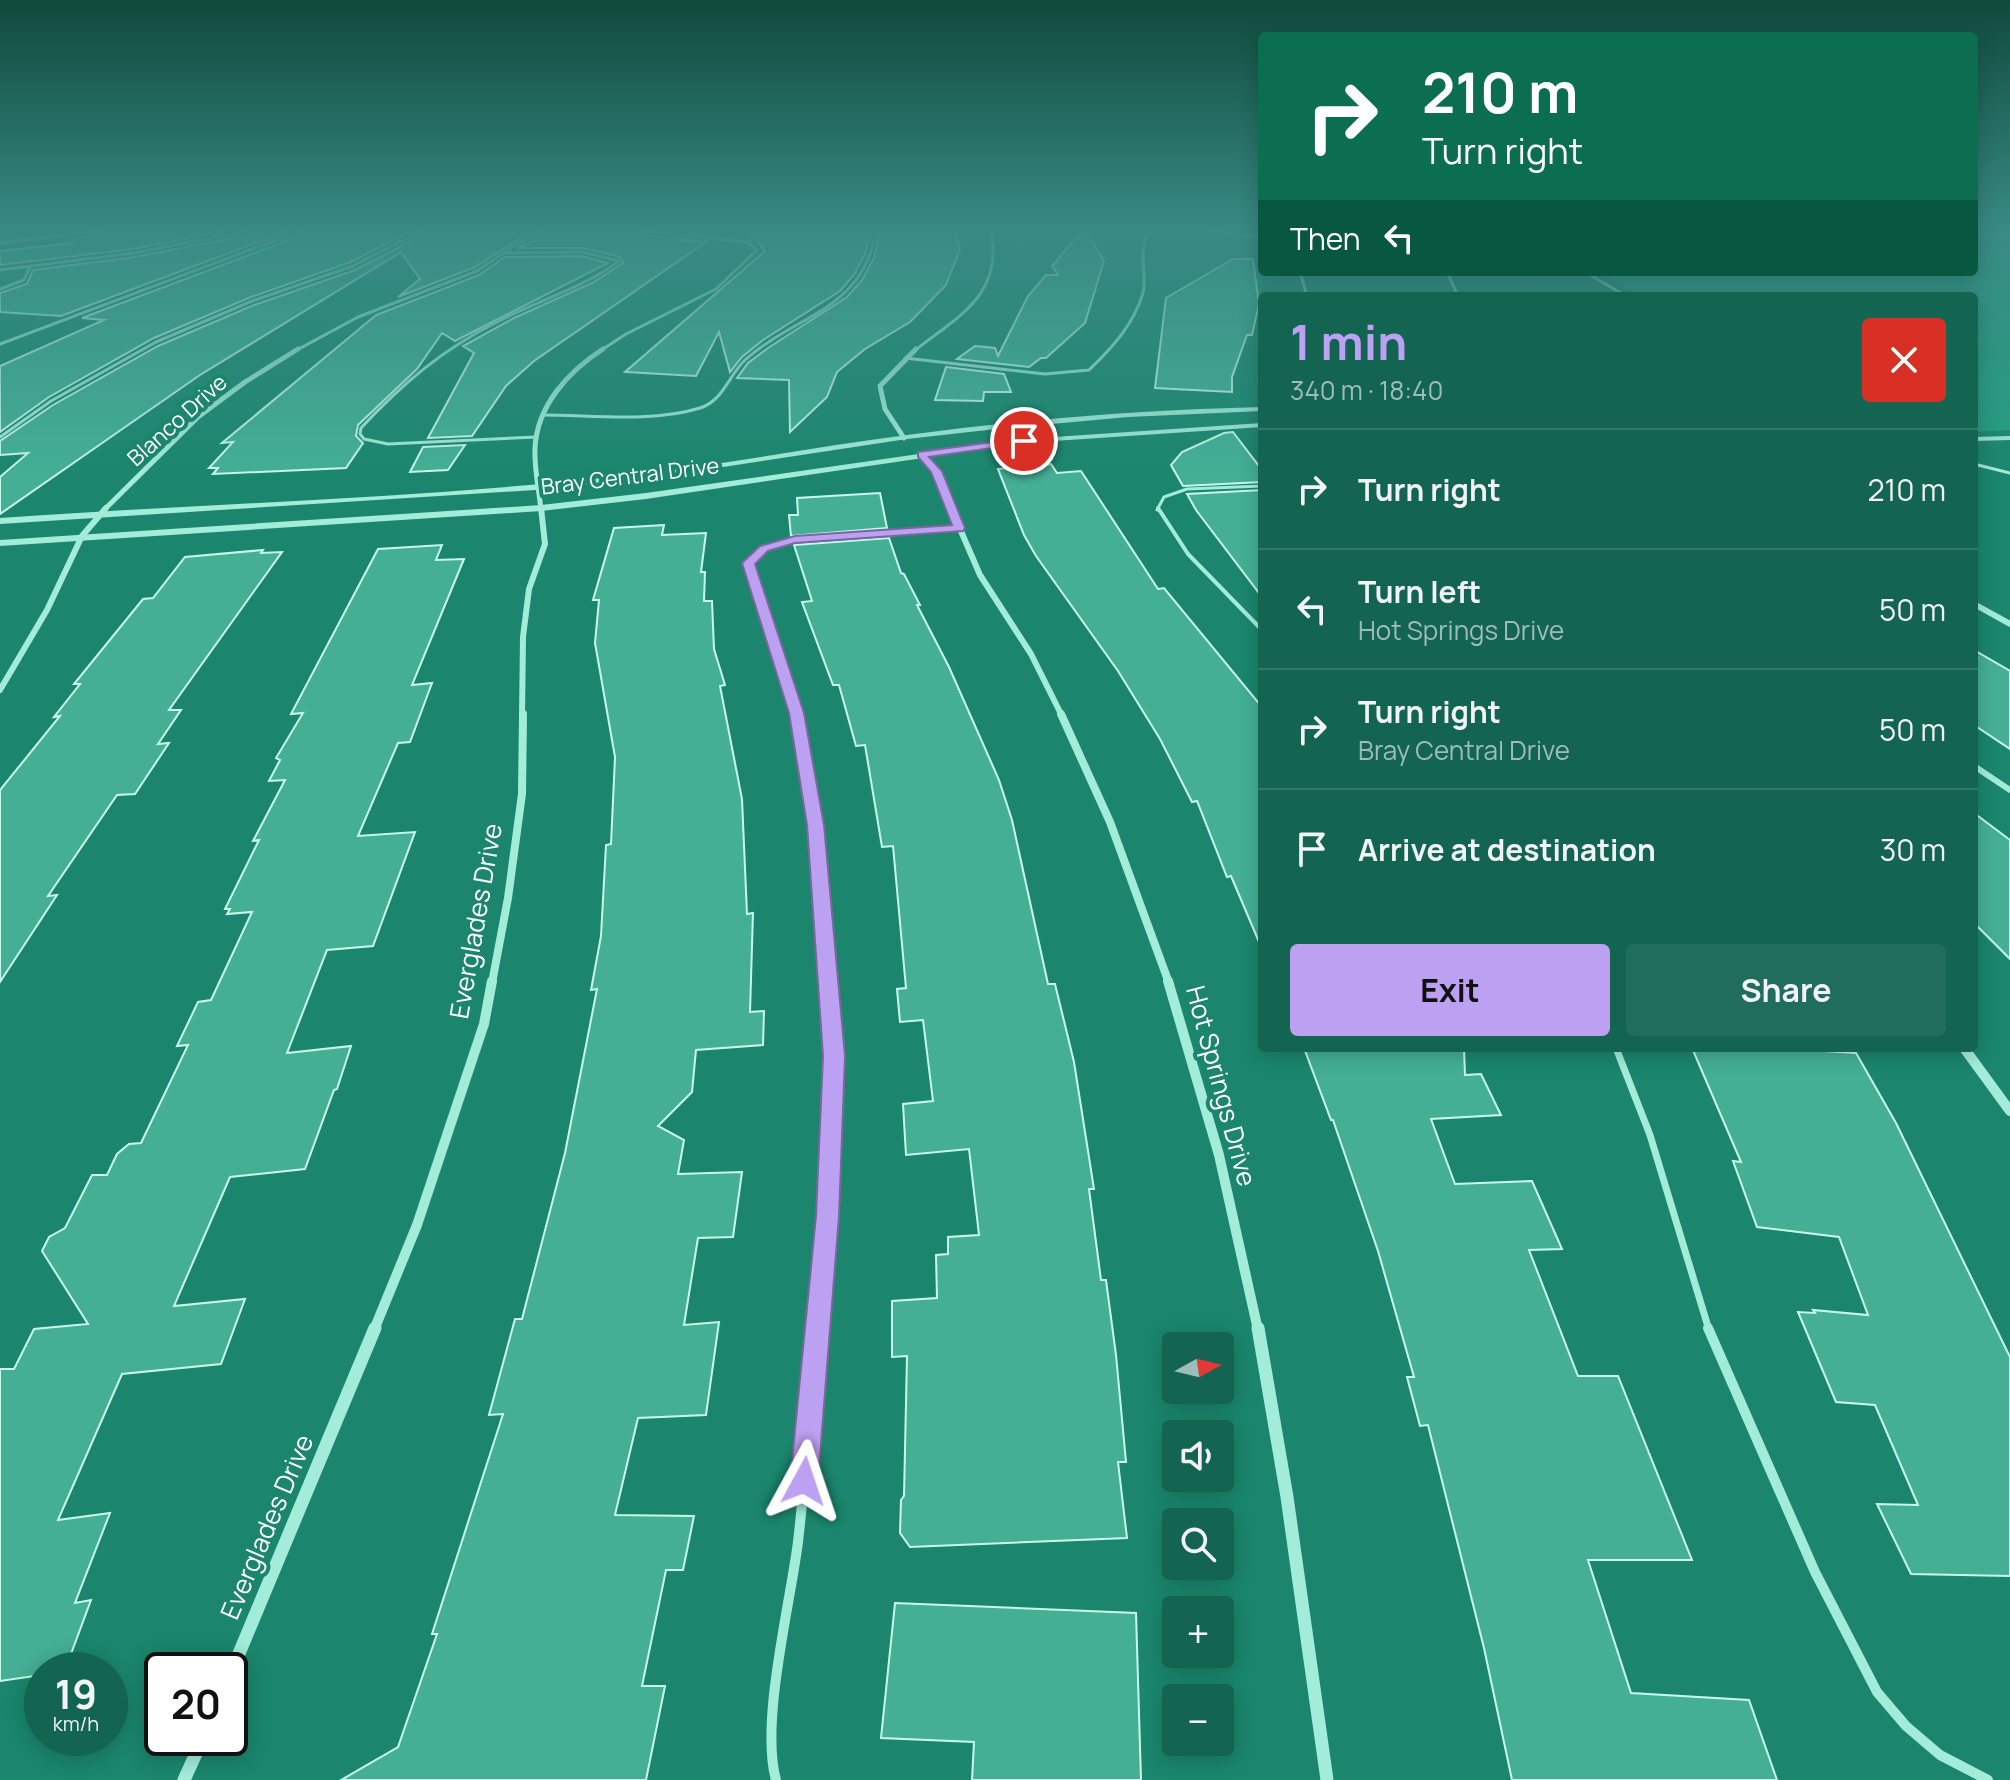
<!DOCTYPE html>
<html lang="en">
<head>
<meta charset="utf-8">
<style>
	:root { --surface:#146452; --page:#216d5c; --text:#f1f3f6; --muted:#9dbdb8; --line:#337869; --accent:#bca0f2 }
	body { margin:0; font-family:Manrope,sans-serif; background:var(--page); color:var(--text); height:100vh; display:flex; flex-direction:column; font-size:30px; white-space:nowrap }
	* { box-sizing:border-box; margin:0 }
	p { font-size:26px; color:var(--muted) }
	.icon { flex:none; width:44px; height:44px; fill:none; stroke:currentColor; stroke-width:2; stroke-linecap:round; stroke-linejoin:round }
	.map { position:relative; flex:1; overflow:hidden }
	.sheet { position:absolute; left:1258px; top:292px; width:720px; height:760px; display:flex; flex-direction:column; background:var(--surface); border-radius:8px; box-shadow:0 4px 20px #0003 }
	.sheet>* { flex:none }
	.top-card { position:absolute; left:1258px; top:32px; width:720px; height:244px; border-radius:8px; box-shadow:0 4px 20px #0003; background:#0b6e4f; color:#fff; overflow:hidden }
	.needle { width:52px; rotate:82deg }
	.fabs { position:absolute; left:1162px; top:1332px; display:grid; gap:16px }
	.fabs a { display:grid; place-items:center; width:72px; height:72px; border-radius:8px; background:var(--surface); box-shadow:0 4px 20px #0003; font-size:40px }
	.speed { position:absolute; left:24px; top:1652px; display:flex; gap:16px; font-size:40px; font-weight:700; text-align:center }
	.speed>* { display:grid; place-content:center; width:104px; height:104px; border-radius:50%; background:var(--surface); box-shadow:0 4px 20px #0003; line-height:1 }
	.speed small { font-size:20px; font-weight:400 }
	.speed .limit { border:4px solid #111; border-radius:12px; background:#fff; color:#111 }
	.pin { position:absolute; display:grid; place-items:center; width:68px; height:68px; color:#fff; margin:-34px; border:4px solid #fff; border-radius:50%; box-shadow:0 2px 8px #0007 }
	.me { position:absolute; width:88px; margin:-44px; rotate:5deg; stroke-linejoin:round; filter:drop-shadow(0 0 6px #0008) }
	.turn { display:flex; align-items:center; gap:28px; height:168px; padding:0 32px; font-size:36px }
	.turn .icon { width:104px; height:104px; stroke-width:2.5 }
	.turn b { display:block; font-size:56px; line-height:68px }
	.then { display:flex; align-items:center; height:76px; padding:0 32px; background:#0003; gap:16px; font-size:30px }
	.round { display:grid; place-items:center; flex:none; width:84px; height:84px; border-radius:8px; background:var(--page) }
	.head { display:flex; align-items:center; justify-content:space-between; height:136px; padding:0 32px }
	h1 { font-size:48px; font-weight:700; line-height:60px; color:var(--accent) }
	.primary-button { display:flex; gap:16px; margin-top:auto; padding:16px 32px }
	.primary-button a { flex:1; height:92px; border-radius:8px; background:var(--accent); color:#111; font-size:32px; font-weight:700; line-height:92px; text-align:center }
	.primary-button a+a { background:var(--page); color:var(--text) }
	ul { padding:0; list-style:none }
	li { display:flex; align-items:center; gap:24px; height:120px; padding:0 32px; border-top:2px solid var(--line) }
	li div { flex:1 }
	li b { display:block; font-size:30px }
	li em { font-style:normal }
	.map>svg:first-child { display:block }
	.green { fill:#249f80 }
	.building { fill:#44af95; stroke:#c7f9ec; stroke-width:2 }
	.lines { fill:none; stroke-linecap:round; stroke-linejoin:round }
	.service-far4 { stroke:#a2ecd9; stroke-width:3 }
	.service-far3 { stroke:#a2ecd9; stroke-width:4 }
	.service-far2 { stroke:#a2ecd9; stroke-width:6 }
	.service-far1 { stroke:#a2ecd9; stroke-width:7 }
	.service { stroke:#a2ecd9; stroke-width:10 }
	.minor-far5 { stroke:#a2ecd9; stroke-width:3 }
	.minor-far4 { stroke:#a2ecd9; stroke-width:5 }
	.minor-far3 { stroke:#a2ecd9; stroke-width:6 }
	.minor-far2 { stroke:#a2ecd9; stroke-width:8 }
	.minor-far1 { stroke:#a2ecd9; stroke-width:10 }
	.minor { stroke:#a2ecd9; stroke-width:13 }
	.tertiary { fill:#a2ecd9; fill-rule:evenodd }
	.route { fill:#bca0f2; stroke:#7a689d; stroke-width:2 }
	.labels { text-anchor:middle; stroke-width:8; stroke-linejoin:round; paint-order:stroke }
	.far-street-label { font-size:22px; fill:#fff; stroke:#1b866d }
	.street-label { font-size:26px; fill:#fff; stroke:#1b866d }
</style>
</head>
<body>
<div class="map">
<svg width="2010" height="1780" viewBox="0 0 2010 1780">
	<rect width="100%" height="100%" fill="#1b866d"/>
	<path class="green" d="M1974,228H2010V430L1974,432V296H1639L1599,272H1974Z"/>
	<path class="building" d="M125,228H240L133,249L0,265V251L72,243L73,239L122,232Z
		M267,228H296L61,316L0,312V293L27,284L33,270L135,257L264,232Z
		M312,228H417L351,262L251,297L154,338L49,397L0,432V366L104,320L82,318L310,232Z
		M430,228H508L511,232L527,234L475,267L398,297L420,279L401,252L200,375L0,514V477L28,453L0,455V441L53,405L158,346L254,305L355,270L428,232Z
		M553,228H614L618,232L706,242L534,361L506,386L472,436L428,438L474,353L463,346L514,318L592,283L623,263L620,257L583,248H518L551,232Z
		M747,228H872L865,254L854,275L840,291L763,340L742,357L730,372L719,332L696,376L625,372L765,251Z
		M881,228H953L960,249L946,285L910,322L865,349L837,372L827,397L790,432L789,380L737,378L748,363L768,348L847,297L862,280L874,258Z
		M1084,228L1104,261L1085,323L1046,358H1041L1029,367L957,359L975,346L995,348L998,356L1028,296L1046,275H1058L1052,266Z
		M581,256L608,263L455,341L442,333L417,369L358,425L356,436L363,443L346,468L213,474L218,468H209L233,442L222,443L376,315L479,275L505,257Z
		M1233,259H1253L1259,304L1252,335H1247L1232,377V392L1155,388L1166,298Z
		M946,367L1004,374L1011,392H984L983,401L935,400Z
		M1233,432L1262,470V482L1183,486L1171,465L1182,452L1224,433Z
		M465,445L448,470L410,472L423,447Z
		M1051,464L1057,473L1081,471L1158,589L1164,588L1262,707V949L1231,876L1227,877L1197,801L1192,802L1160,739L1118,671L1036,556L1024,535L998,469Z
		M1262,490V597L1196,510L1187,494Z
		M880,493L887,528L791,536L789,515H798L797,498Z
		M664,525L662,535L706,533L701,572H705L704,601H712L714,649L725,685L720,686L742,799L747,914L753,913L750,1012L764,1011L763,1045L696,1050L692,1092L658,1126L684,1140L678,1174L742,1172L733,1237L698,1238L684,1325L719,1322L706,1415L638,1418L615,1515L694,1516L683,1570H666L642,1686H665L646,1780H341L398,1747L437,1634H432L503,1414L489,1415L515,1319H522L565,1153L597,989L591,990L601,936L606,845L611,844L615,757L595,643L599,600H593L614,528Z
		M889,538L901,573L904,574L920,605H917L949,667L999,780L1012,820L1048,984H1055L1074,1062L1094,1189H1089L1101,1280H1106L1116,1355L1126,1462H1118L1127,1538L910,1547L900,1533L901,1500L904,1496L907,1356L892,1357V1301L937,1298L936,1255L948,1254V1237L979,1235L969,1149L906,1155L903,1104L933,1101L923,1020L900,1022L897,989L906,988L893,846L882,847L865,745L856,746L839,685H833L802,602L812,601L794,545Z
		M442,545L436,560L464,559L412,685L432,683L410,742L398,743L358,836L415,832L373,946L327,950L287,1053L351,1046L337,1089L334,1090L305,1169L230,1177L174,1306L245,1299L221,1364L122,1374L58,1520L110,1513L75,1603L91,1600L65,1670H42V1675L0,1681V1369H14L34,1329L88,1324L42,1251L49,1237L65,1228L92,1175H107L117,1154L129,1144L141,1143L188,1045L177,1046L198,1002L211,1000L252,912L227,914L230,909H225L259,840L253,841L285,780L269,781L280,760L276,758L303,713L291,714L378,549Z
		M263,550L261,553L282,552L169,710H181L158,744L169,743L135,794L117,795L48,896L57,895L0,982V790L60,716L54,717L80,684H74L143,599L153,598L185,557Z
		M1974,650L2010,671V749L1974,725Z
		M1974,813L2010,840V959L1974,923Z
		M1304,1048H1464L1465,1075L1481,1074L1501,1115L1431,1119L1455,1184L1532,1181L1562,1249L1529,1250L1578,1376H1618L1692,1560H1588L1631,1693L1749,1700L1777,1780H1512L1484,1648L1428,1425L1420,1426L1407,1377H1414L1378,1251L1333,1120H1331Z
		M1692,1048H1774L1856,1053L1896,1123L2010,1357V1576L1911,1574L1877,1504L1918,1505L1875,1405L1836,1402L1798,1312L1815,1313L1813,1310L1868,1315L1839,1237L1757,1227L1733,1161L1741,1162Z
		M895,1603L1136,1613L1141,1780H972L974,1742L881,1738Z"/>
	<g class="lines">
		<path class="service-far4" d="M512,228L542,230
			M1189,228L1262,238
			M503,253L582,252L619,261C582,289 538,300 497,322C442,350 403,383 361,428L360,434L364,439L388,444L537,437
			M0,270L134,253L263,228
			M1447,272L1458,296
			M0,289L24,280L30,267
			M905,358L1045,374L1089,370C1112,348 1134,324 1143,293C1148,271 1134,242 1155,228
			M542,415C592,415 651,423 700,408C723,401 729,375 745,360C799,312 863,312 877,228
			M0,437L51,401L156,342L252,301L353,266L426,228
			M1974,464L2010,473
			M1157,510L1164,497L1187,489L1262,486"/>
		<path class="service-far3" d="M1158,508L1188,554L1262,630
			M797,716L749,563L764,548L795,540L959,528"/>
		<path class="service-far2" d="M797,714L816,825L828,983
			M1974,766L2010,790"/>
		<path class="service-far1" d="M1616,1048L1650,1135L1709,1330
			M817,1330C828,1214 837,1098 828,981"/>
		<path class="service" d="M1708,1328L1815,1572L1877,1692L1906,1726L1940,1755L1988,1780
			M776,1780C760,1723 790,1605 798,1542C806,1471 811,1400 818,1328"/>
		<path class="minor-far5" d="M0,243L121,228
			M1300,272L1307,296
			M1585,272L1626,296
			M0,344L308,228
			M295,351L358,317L477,271L518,243L549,228
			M600,351L626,334L716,289L757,250L747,242L618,228
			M914,351C960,315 1004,295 991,228"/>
		<path class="minor-far4" d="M904,438L885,409L880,386L916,349
			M921,454L941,483L952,510
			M104,510L198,417L245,382L298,349
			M541,510C539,490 534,468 535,448C537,405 569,371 603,349"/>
		<path class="minor-far3" d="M951,508L980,575L1031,654L1062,716
			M1974,604L2010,624
			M0,690L47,610L82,536L106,508
			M522,716L523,637L529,589L545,544L541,508"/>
		<path class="minor-far2" d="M1061,714L1110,822L1169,983
			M492,983L508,898L522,794L523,714"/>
		<path class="minor-far1" d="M1168,981L1219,1155L1258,1330
			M1964,1048L2010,1111
			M374,1330L417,1225L484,1024L492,981"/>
		<path class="minor" d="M1258,1328L1287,1497L1327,1780
			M230,1675L375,1328
			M184,1780L203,1738"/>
		<path class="tertiary" d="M1262,407V411L1128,417L996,429L907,439L664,476L551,489L0,524V518C210,503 420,499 629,475C722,465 814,447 907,435C1024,419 1143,410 1262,407Z
			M1262,423V427L1024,443L646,499L541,511L0,546V540L541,505L646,493L1024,439Z
			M2010,436V440L1974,441V437Z"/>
	</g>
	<linearGradient id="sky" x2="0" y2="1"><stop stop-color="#0f4a3c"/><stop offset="0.48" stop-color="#398a84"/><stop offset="1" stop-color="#398a84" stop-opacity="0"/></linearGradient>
	<rect width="2010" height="477" fill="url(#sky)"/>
	<path class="route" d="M1024,438L1029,441L1027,443L929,457L942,471L965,528L963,531L795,543L768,551L755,564L804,713L824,825L845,1056L839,1216L818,1481L814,1491L804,1495L794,1491L790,1481L816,1216L823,1056L807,825L789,713L742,563L760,546L795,536L952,525L931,472L918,457V452Z"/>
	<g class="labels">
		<g class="far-street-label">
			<text transform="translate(177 420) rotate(-42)" y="8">Blanco Drive</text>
			<text transform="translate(630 476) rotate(-7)" y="8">Bray Central Drive</text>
		</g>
		<g class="street-label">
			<text transform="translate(476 921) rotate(-80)" y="9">Everglades Drive</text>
			<text transform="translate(1221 1086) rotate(75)" y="9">Hot Springs Drive</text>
			<text transform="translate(267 1527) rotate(-67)" y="9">Everglades Drive</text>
		</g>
	</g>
</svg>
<div class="fabs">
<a><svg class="needle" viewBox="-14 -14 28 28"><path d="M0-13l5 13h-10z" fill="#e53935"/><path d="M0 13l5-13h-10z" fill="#9dbdb8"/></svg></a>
<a><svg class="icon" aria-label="sound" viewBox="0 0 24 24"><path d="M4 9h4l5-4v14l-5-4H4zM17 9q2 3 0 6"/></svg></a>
<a><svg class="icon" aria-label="search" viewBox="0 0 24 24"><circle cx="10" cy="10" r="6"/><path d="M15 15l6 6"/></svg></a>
<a>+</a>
<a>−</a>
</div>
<div class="speed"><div>19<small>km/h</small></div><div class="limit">20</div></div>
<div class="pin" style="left:1024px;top:441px;background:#d93025"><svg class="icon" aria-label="arrive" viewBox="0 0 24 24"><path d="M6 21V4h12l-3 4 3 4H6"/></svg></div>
<svg class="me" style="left:804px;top:1481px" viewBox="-20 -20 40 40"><path d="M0-17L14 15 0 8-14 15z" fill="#bca0f2" stroke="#fff" stroke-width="4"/></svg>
<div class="top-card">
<div class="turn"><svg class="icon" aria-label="right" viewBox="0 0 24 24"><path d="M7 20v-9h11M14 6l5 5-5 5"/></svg><div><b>210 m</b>Turn right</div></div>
<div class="then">Then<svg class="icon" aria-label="left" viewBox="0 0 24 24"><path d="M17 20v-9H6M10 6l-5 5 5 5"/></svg></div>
</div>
<section class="sheet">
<div class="head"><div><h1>1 min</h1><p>340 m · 18:40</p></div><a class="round" style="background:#d93025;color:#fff"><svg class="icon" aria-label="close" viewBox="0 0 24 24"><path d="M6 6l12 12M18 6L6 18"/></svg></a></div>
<ul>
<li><svg class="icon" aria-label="right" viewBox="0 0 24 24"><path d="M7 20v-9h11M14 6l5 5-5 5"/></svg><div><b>Turn right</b></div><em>210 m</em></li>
<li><svg class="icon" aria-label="left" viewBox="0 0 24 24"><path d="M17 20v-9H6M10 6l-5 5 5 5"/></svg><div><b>Turn left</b><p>Hot Springs Drive</p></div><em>50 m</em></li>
<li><svg class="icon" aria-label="right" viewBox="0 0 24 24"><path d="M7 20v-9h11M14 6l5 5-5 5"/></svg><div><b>Turn right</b><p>Bray Central Drive</p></div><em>50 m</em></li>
<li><svg class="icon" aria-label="arrive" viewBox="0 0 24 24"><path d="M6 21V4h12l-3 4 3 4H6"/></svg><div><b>Arrive at destination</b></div><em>30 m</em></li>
</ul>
<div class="primary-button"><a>Exit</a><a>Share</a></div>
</section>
</div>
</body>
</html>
